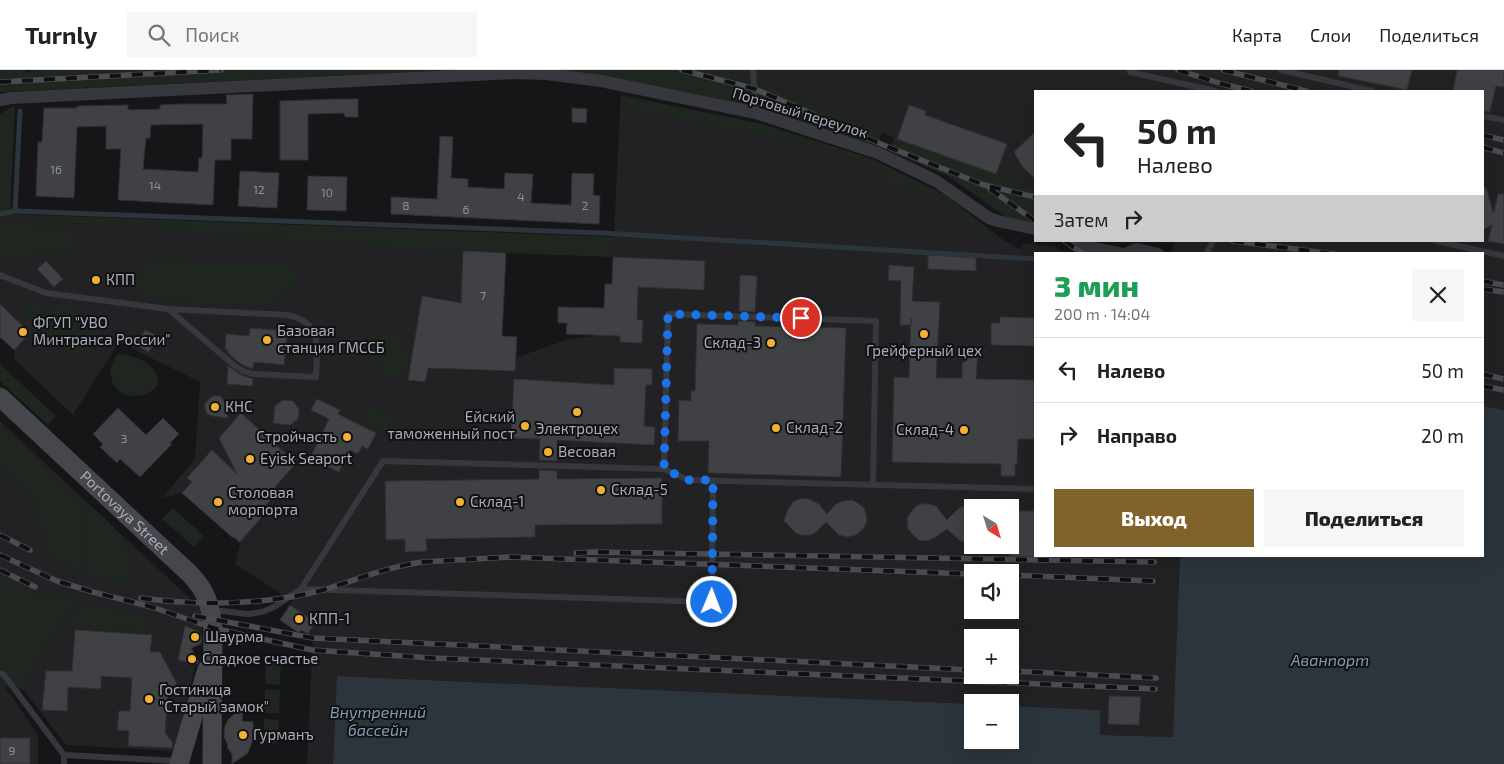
<!DOCTYPE html>
<html lang="ru">
<head>
<meta charset="utf-8">
<style>
	:root { --surface:#fff; --page:#f6f6f6; --text:#222; --muted:#767676; --line:#e0e0e0; --accent:#80622a }
	body { margin:0; font-family:"Exo 2",sans-serif; background:var(--page); color:var(--text); height:100vh; display:flex; flex-direction:column; font-size:19px; white-space:nowrap }
	* { box-sizing:border-box; margin:0 }
	p { font-size:16px; color:var(--muted) }
	.icon { flex:none; width:28px; height:28px; fill:none; stroke:currentColor; stroke-width:2; stroke-linecap:round; stroke-linejoin:round }
	.map { position:relative; flex:1; overflow:hidden }
	.sheet { position:absolute; left:1034px; top:182px; width:450px; height:305px; display:flex; flex-direction:column; background:var(--surface); border-radius:0px; box-shadow:0 5px 20px #0002 }
	.sheet>* { flex:none }
	.top-card { position:absolute; left:1034px; top:20px; width:450px; height:152px; border-radius:0px; box-shadow:0 5px 20px #0002; background:#fff; color:var(--text); overflow:hidden }
	.needle { width:32px; rotate:142deg }
	.controls { position:absolute; left:964px; top:429px; display:grid; gap:10px }
	.controls a { display:grid; place-items:center; width:55px; height:55px; border-radius:0px; background:var(--surface); box-shadow:0 5px 20px #0002; font-size:25px }
	.pin { position:absolute; display:grid; place-items:center; width:42px; height:42px; color:#fff; margin:-21px; border:2px solid #fff; border-radius:50%; box-shadow:0 1px 5px #0007 }
	.me { position:absolute; width:55px; margin:-28px; rotate:1deg; stroke-linejoin:round; filter:drop-shadow(0 0 4px #0008) }
	.turn { display:flex; align-items:center; gap:18px; height:105px; padding:0 20px; font-size:22px }
	.turn .icon { width:65px; height:65px; stroke-width:2.5 }
	.turn b { display:block; font-size:35px; line-height:42px }
	.then { display:flex; align-items:center; height:48px; padding:0 20px; background:#0003; gap:10px; font-size:19px }
	.round { display:grid; place-items:center; flex:none; width:52px; height:52px; border-radius:0px; background:var(--page) }
	.overview { display:flex; align-items:center; justify-content:space-between; height:85px; padding:0 20px }
	h1 { font-size:30px; font-weight:800; line-height:38px; color:#1e9e55 }
	.primary-button { display:flex; gap:10px; margin-top:auto; padding:10px 20px }
	.primary-button a { flex:1; height:58px; border-radius:0px; background:var(--accent); color:#fff; font-size:20px; font-weight:800; line-height:58px; text-align:center }
	.primary-button a+a { background:var(--page); color:var(--text) }
	ul { padding:0; list-style:none }
	li { display:flex; align-items:center; gap:15px; height:65px; padding:0 20px; border-top:1px solid var(--line) }
	li div { flex:1 }
	li b { display:block; font-size:19px }
	li em { font-style:normal }
	header { display:flex; align-items:center; gap:30px; box-sizing:border-box; height:70px; padding:0 25px; background:var(--surface); border-bottom:1px solid var(--line) }
	header strong { font-size:24px }
	nav { display:flex; gap:28px; margin-inline-start:auto; font-size:18px }
	.search { width:350px; height:45px; background:var(--page); display:flex; align-items:center; gap:12px; box-sizing:border-box; padding:0 18px; border-radius:0px; color:var(--muted); font-size:19px }
	.map>svg:first-child { display:block }
	.built { fill:#222225; fill-rule:evenodd }
	.green { fill:#1e261f }
	.water { fill:#2c353c }
	.lines { fill:none; stroke-linecap:round; stroke-linejoin:round }
	.stream { stroke:#2c353c; stroke-width:5 }
	.building { fill:#404145; stroke:#303034; fill-rule:evenodd }
	.lane { stroke:#37383d; stroke-width:6 }
	.street { stroke:#37383d; stroke-width:12 }
	.secondary { stroke:#45474d; stroke-width:19 }
	.rail-casing { stroke:#4a4c52; stroke-width:5.5 }
	.rail { stroke:#111113; stroke-width:4; stroke-dasharray:11; stroke-linecap:butt }
	.route { stroke:#1a73e8; stroke-width:9; stroke-dasharray:0 16.2 }
	.poi-dot { fill:#f2b134; stroke:#111113; stroke-width:2 }
	.labels { text-anchor:middle; stroke-width:4; stroke-linejoin:round; paint-order:stroke }
	.number-label { font-size:12px; fill:#8e929b }
	.street-label { font-size:15px; fill:#a8adb8; stroke:#111113 }
	.poi-label { font-size:15px; fill:#a8adb8; stroke:#111113; text-anchor:start }
	.water-label { font-size:16px; font-style:italic; fill:#7f9bb3; stroke:#111113 }
</style>
</head>
<body>
<header>
<strong>Turnly</strong>
<div class="search"><svg class="icon" aria-label="search" viewBox="0 0 24 24"><circle cx="10" cy="10" r="6"/><path d="M15 15l6 6"/></svg>Поиск</div>
<nav><a>Карта</a><a>Слои</a><a>Поделиться</a></nav>
</header>
<div class="map">
<svg width="1504" height="694" viewBox="0 0 1504 694">
	<rect width="100%" height="100%" fill="#161618"/>
	<path class="built" d="M723,0H1504V340L1483,336L1482,184H1171L1174,171H1482V21H1035V118L1015,113L1016,110L889,66L758,12Z
		M620,39L818,76L886,99L885,113L942,126L978,163L1002,169L1019,179L1026,173L1055,177L1065,184H1035V486H1180L1174,667L1100,665V640L1010,636V632H972V634L338,606L333,694H307L313,564H308L301,560L299,563L280,550L293,530L288,524L285,526L235,494L240,474L183,423L162,428L195,389L200,312L119,272L73,345L15,290L14,280L2,269H0V150L10,148L419,180L463,181L458,299L501,301V293L569,269L603,265L620,266L623,188L613,187ZM972,438H1010V475H972ZM972,502H1010V540H972ZM972,568H1010V605H972Z
		M0,351L200,538L202,569L201,574H192L190,585L197,589L176,676L172,681L66,675L23,619L5,617L38,665V694H0Z"/>
	<path class="green" d="M0,0H26V2L40,0H454L0,22Z
		M562,0H723L758,12L882,63L877,76Z
		M621,25L762,54L870,88L945,125L1002,169L978,163L942,126L885,113V99L818,76L620,39Z
		M15,36L10,144L614,167L613,187L419,180L10,148L0,150V44Z
		M894,67L1016,110L1015,113L1035,118V153L1006,147L948,106L889,81Z
		M11,152L68,159L72,163L75,169V175L71,180L64,183L32,185L15,190L0,191V154Z
		M171,188L183,189L204,195H248L281,192L288,194L293,199L296,207L295,213L291,221L271,233H189L168,231L144,227L136,219L135,213L141,199L148,192L157,189Z
		M32,234C37,234 40,237 44,237C55,237 64,231 74,237L93,269C94,277 90,282 83,286C73,286 52,276 43,269C36,263 31,254 25,247C22,240 25,236 32,234Z
		M377,261C382,261 389,262 393,263C411,270 410,289 405,304C385,316 380,299 374,284C373,281 369,277 368,273C368,268 373,263 377,261Z
		M118,284C127,284 144,289 150,296C180,325 115,341 111,306C110,298 112,291 118,284Z
		M0,294L56,346L48,355L0,311Z
		M370,338C383,340 393,338 396,353L393,360C382,366 367,356 359,347C362,341 365,340 370,338Z
		M0,356L80,430L82,436L85,498L82,501C68,495 53,491 45,477L32,426L0,396Z
		M84,430C100,445 124,460 128,483C129,493 127,504 127,515L88,506Z
		M173,438L204,466L194,477L162,449Z
		M0,505L40,526L61,524L78,528L34,594L23,619L0,598Z
		M84,536C97,535 140,543 149,550L148,558L145,561H137L119,558H95L81,556L72,558L69,556L68,548L75,540Z
		M266,591L281,592L280,615L265,614Z
		M265,620H280L279,643H264Z
		M264,649L279,650L278,673L263,672Z"/>
	<path class="water" d="M1483,336L1504,340V694H333L337,606L972,634V670H1010V636L1100,640V665L1173,667L1180,486H1482Z"/>
	<g class="lines">
		<path class="stream" d="M15,141L20,41
			M0,144L15,141L602,163L1035,189"/>
	</g>
	<path class="building" d="M1339,0H1412L1407,20L1338,6Z
		M1457,0H1504V17L1496,16L1490,42L1482,41V21H1453Z
		M253,24L252,69H231V90H215L213,135L118,130L121,79H106V56L77,57L74,128L36,126L38,72H42L44,38H77V36L128,35V40L160,39V35L179,34H227L226,25ZM203,54L202,88H199L198,102L143,99L146,68H150L151,55Z
		M336,29H358V47H345L344,43L308,44V90H280V31Z
		M909,35L926,41L925,45L1007,74L996,104L897,69Z
		M572,38L587,39L586,53L572,52Z
		M1035,62V109L1022,96L1014,82Z
		M440,66L453,67L451,108L468,109V117L504,119L505,103L533,104L531,133L571,135L572,103L594,104L593,125L600,126L599,154L391,144V127L437,129Z
		M240,101L279,103L277,138L238,136Z
		M308,106L347,107L346,141L307,140Z
		M1482,117H1486L1493,142H1494L1498,124H1504V174L1488,171L1492,155L1482,160Z
		M463,181L506,183L502,266L517,267L515,301L428,298L425,312L408,310L422,226L461,233Z
		M928,185L976,188V201L928,199Z
		M613,187L705,191L704,220L638,217L637,250H643L642,273L620,272V266L566,264L567,253H558V237L604,238L605,214H612Z
		M46,191L63,209L54,217L37,199Z
		M889,195L914,197L912,231L940,232L936,308H962V294L978,280L976,309L1035,310V369H1018L1017,394H1015V406H1001V394L892,392L894,307L909,308L911,248V255H900L901,211L888,210Z
		M740,205L757,206L755,242L739,241Z
		M0,234L30,263L14,280L0,267Z
		M1000,247L1035,248V276L991,275V253H1000Z
		M738,251L755,252V256L846,258L841,407L708,403L709,371H678L679,330L691,331V321H695L697,254L738,255Z
		M250,258L287,261L284,295L254,292L253,299L245,296L238,292L228,283V280H225L226,264L249,266Z
		M145,260L158,266L149,282L136,275Z
		M228,296L241,305L253,309L252,316L227,314Z
		M614,298L652,299V315H646L644,356L655,357L654,375L557,370V391L539,390L540,369L511,368L514,309L614,315Z
		M213,326H220L225,332L228,348L212,346L207,344L205,339V333Z
		M317,329L340,340L338,344L376,363L368,379L362,376L358,384L350,380L339,402L310,388L329,349L311,340Z
		M283,330L293,331L299,339L298,349L290,355L273,353L275,336Z
		M118,338L146,365L163,348L179,364L170,373L172,374L140,407L120,389L117,393L100,377L103,374L93,364Z
		M241,343L296,393L275,417L279,420L258,444L261,448L240,472L234,467L233,468L182,423L192,412L187,408L212,380L237,404L219,368Z
		M539,400L557,401V409L662,408V454L535,455V467L426,469L427,481L405,482V469L386,470L385,411L539,409Z
		M806,428L819,434L827,444L836,434L843,431L852,430L858,433L864,438L866,444L867,450L864,458L856,465L847,467L839,465L826,452L816,462L811,465H801L796,463L784,451L788,439L793,432L800,429Z
		M920,434H930L936,436L947,450L959,438L972,434V474L959,470L947,459L936,467L927,471L919,470L914,466L908,459L907,448L914,438Z
		M1011,441H1035V487L1009,486Z
		M290,535L315,552L308,564L301,560L299,563L280,550Z
		M185,556L198,561L202,566L201,574L191,578L199,592L197,594L178,590Z
		M75,560L152,565L150,582H160L177,614L168,621L165,663L173,673L172,678L128,676L129,661L117,660L119,641H130L132,608L101,606V619L68,617L67,641L42,640L46,601H72Z
		M1109,626L1141,627L1139,655L1108,654Z
		M243,635L242,651L253,652L254,667L248,683L232,694V684L228,679L227,673L224,667L225,656L228,650Z
		M0,668H30V694H0Z"/>
	<g class="lines">
		<path class="lane" d="M753,0L756,43
			M1130,0V2L1215,21
			M1281,0L1372,21
			M1482,46L1504,50
			M1436,171L1504,186
			M1206,184L1213,171
			M0,205L46,223L168,239L287,245C323,251 317,279 316,307L253,304L243,301L235,296L168,239
			M664,399L668,244L876,251L873,414
			M301,519L712,532L713,410
			M213,540L248,544L262,542L274,537L301,519L383,391L664,399L688,410L1035,419
			M0,603L4,605L64,685V694
			M64,685L178,691"/>
		<path class="street" d="M0,30L11,28L514,3L546,4L601,11L756,43L878,83L936,111L989,148L998,151L1035,159
			M1073,171L1078,175L1123,184
			M1125,184L1137,179L1158,184"/>
		<g class="secondary">
			<path id="s1" d="M0,327L190,504C207,522 210,534 213,558L212,694"/>
			<path d="M179,694L207,599"/>
		</g>
		<defs>
			<path id="rail" d="M682,0L755,19L881,74L984,115L1035,127
				M1178,0L1222,14L1251,21
				M1223,0L1306,21
				M0,12L221,0
				M1482,65L1504,70
				M1482,77L1504,83
				M990,119L1035,151
				M1065,171L1083,184
				M1233,171L1334,184
				M1482,211L1504,215
				M1482,219L1504,222
				M1482,304L1504,309
				M1482,316L1504,320
				M0,465L30,480
				M576,483L594,482L1154,492
				M0,485L57,511L93,522L152,537L213,558L312,580L432,588L1155,619
				M0,500L35,517
				M1010,505L1153,511
				M141,528C199,536 267,535 323,520C356,510 387,497 422,492L511,487L972,504
				M195,546L313,568L972,600
				M1010,601L1156,608"/>
		</defs>
		<use href="#rail" class="rail-casing"/>
		<use href="#rail" class="rail"/>
	</g>
	<g class="lines">
		<path class="route" d="M712,532L713,410H688L664,399L668,244L801,248"/>
	</g>
	<g class="poi-dot">
		<circle cx="96" cy="210" r="5"/>
		<circle cx="23" cy="262" r="5"/>
		<circle cx="924" cy="264" r="5"/>
		<circle cx="267" cy="270" r="5"/>
		<circle cx="771" cy="273" r="5"/>
		<circle cx="215" cy="337" r="5"/>
		<circle cx="577" cy="342" r="5"/>
		<circle cx="525" cy="356" r="5"/>
		<circle cx="776" cy="358" r="5"/>
		<circle cx="964" cy="360" r="5"/>
		<circle cx="347" cy="367" r="5"/>
		<circle cx="548" cy="382" r="5"/>
		<circle cx="250" cy="389" r="5"/>
		<circle cx="601" cy="420" r="5"/>
		<circle cx="218" cy="432" r="5"/>
		<circle cx="460" cy="432" r="5"/>
		<circle cx="299" cy="549" r="5"/>
		<circle cx="195" cy="567" r="5"/>
		<circle cx="192" cy="589" r="5"/>
		<circle cx="149" cy="629" r="5"/>
		<circle cx="243" cy="665" r="5"/>
	</g>
	<g class="labels">
		<g class="number-label">
			<text x="56" y="104">16</text>
			<text x="155" y="120">14</text>
			<text x="259" y="124">12</text>
			<text x="327" y="127">10</text>
			<text x="521" y="131">4</text>
			<text x="406" y="140">8</text>
			<text x="585" y="140">2</text>
			<text x="466" y="144">6</text>
			<text x="483" y="230">7</text>
			<text x="124" y="373">3</text>
			<text x="12" y="685">9</text>
		</g>
		<g class="street-label">
			<text transform="translate(800 43) rotate(17)" y="5">Портовый переулок</text>
			<text dy="5" stroke="none"><textPath href="#s1" startOffset="170">Portovaya Street</textPath></text>
		</g>
		<g class="poi-label">
			<text x="106" y="215">КПП</text>
			<text x="33" y="258">ФГУП "УВО<tspan x="33" dy="17">Минтранса России"</tspan></text>
			<text x="277" y="266">Базовая<tspan x="277" dy="17">станция ГМССБ</tspan></text>
			<text x="761" y="278" text-anchor="end">Склад-3</text>
			<text x="924" y="286" text-anchor="middle">Грейферный цех</text>
			<text x="225" y="342">КНС</text>
			<text x="515" y="352" text-anchor="end">Ейский<tspan x="515" dy="17">таможенный пост</tspan></text>
			<text x="786" y="363">Склад-2</text>
			<text x="577" y="364" text-anchor="middle">Электроцех</text>
			<text x="954" y="365" text-anchor="end">Склад-4</text>
			<text x="337" y="372" text-anchor="end">Стройчасть</text>
			<text x="558" y="387">Весовая</text>
			<text x="260" y="394">Eyisk Seaport</text>
			<text x="611" y="425">Склад-5</text>
			<text x="228" y="428">Столовая<tspan x="228" dy="17">морпорта</tspan></text>
			<text x="470" y="437">Склад-1</text>
			<text x="309" y="554">КПП-1</text>
			<text x="205" y="572">Шаурма</text>
			<text x="202" y="594">Сладкое счастье</text>
			<text x="159" y="625">Гостиница<tspan x="159" dy="17">"Старый замок"</tspan></text>
			<text x="253" y="670">Гурманъ</text>
		</g>
		<g class="water-label">
			<text x="1330" y="596">Аванпорт</text>
			<text x="378" y="648">Внутренний<tspan x="378" dy="18">бассейн</tspan></text>
		</g>
	</g>
</svg>
<div class="controls">
<a><svg class="needle" viewBox="-14 -14 28 28"><path d="M0-13l5 13h-10z" fill="#e53935"/><path d="M0 13l5-13h-10z" fill="#767676"/></svg></a>
<a><svg class="icon" aria-label="sound" viewBox="0 0 24 24"><path d="M4 9h4l5-4v14l-5-4H4zM17 9q2 3 0 6"/></svg></a>
<a>+</a>
<a>−</a>
</div>
<div class="pin" style="left:801px;top:248px;background:#d93025"><svg class="icon" aria-label="arrive" viewBox="0 0 24 24"><path d="M6 21V4h12l-3 4 3 4H6"/></svg></div>
<svg class="me" style="left:712px;top:532px" viewBox="-20 -20 40 40"><circle r="17" fill="#1a73e8" stroke="#fff" stroke-width="3"/><path d="M0-11L8 9 0 5-8 9z" fill="#fff"/></svg>
<div class="top-card">
<div class="turn"><svg class="icon" aria-label="left" viewBox="0 0 24 24"><path d="M17 20v-9H6M10 6l-5 5 5 5"/></svg><div><b>50 m</b>Налево</div></div>
<div class="then">Затем<svg class="icon" aria-label="right" viewBox="0 0 24 24"><path d="M7 20v-9h11M14 6l5 5-5 5"/></svg></div>
</div>
<section class="sheet">
<div class="overview"><div><h1>3 мин</h1><p>200 m · 14:04</p></div><a class="round"><svg class="icon" aria-label="close" viewBox="0 0 24 24"><path d="M6 6l12 12M18 6L6 18"/></svg></a></div>
<ul>
<li><svg class="icon" aria-label="left" viewBox="0 0 24 24"><path d="M17 20v-9H6M10 6l-5 5 5 5"/></svg><div><b>Налево</b></div><em>50 m</em></li>
<li><svg class="icon" aria-label="right" viewBox="0 0 24 24"><path d="M7 20v-9h11M14 6l5 5-5 5"/></svg><div><b>Направо</b></div><em>20 m</em></li>
</ul>
<div class="primary-button"><a>Выход</a><a>Поделиться</a></div>
</section>
</div>
</body>
</html>
